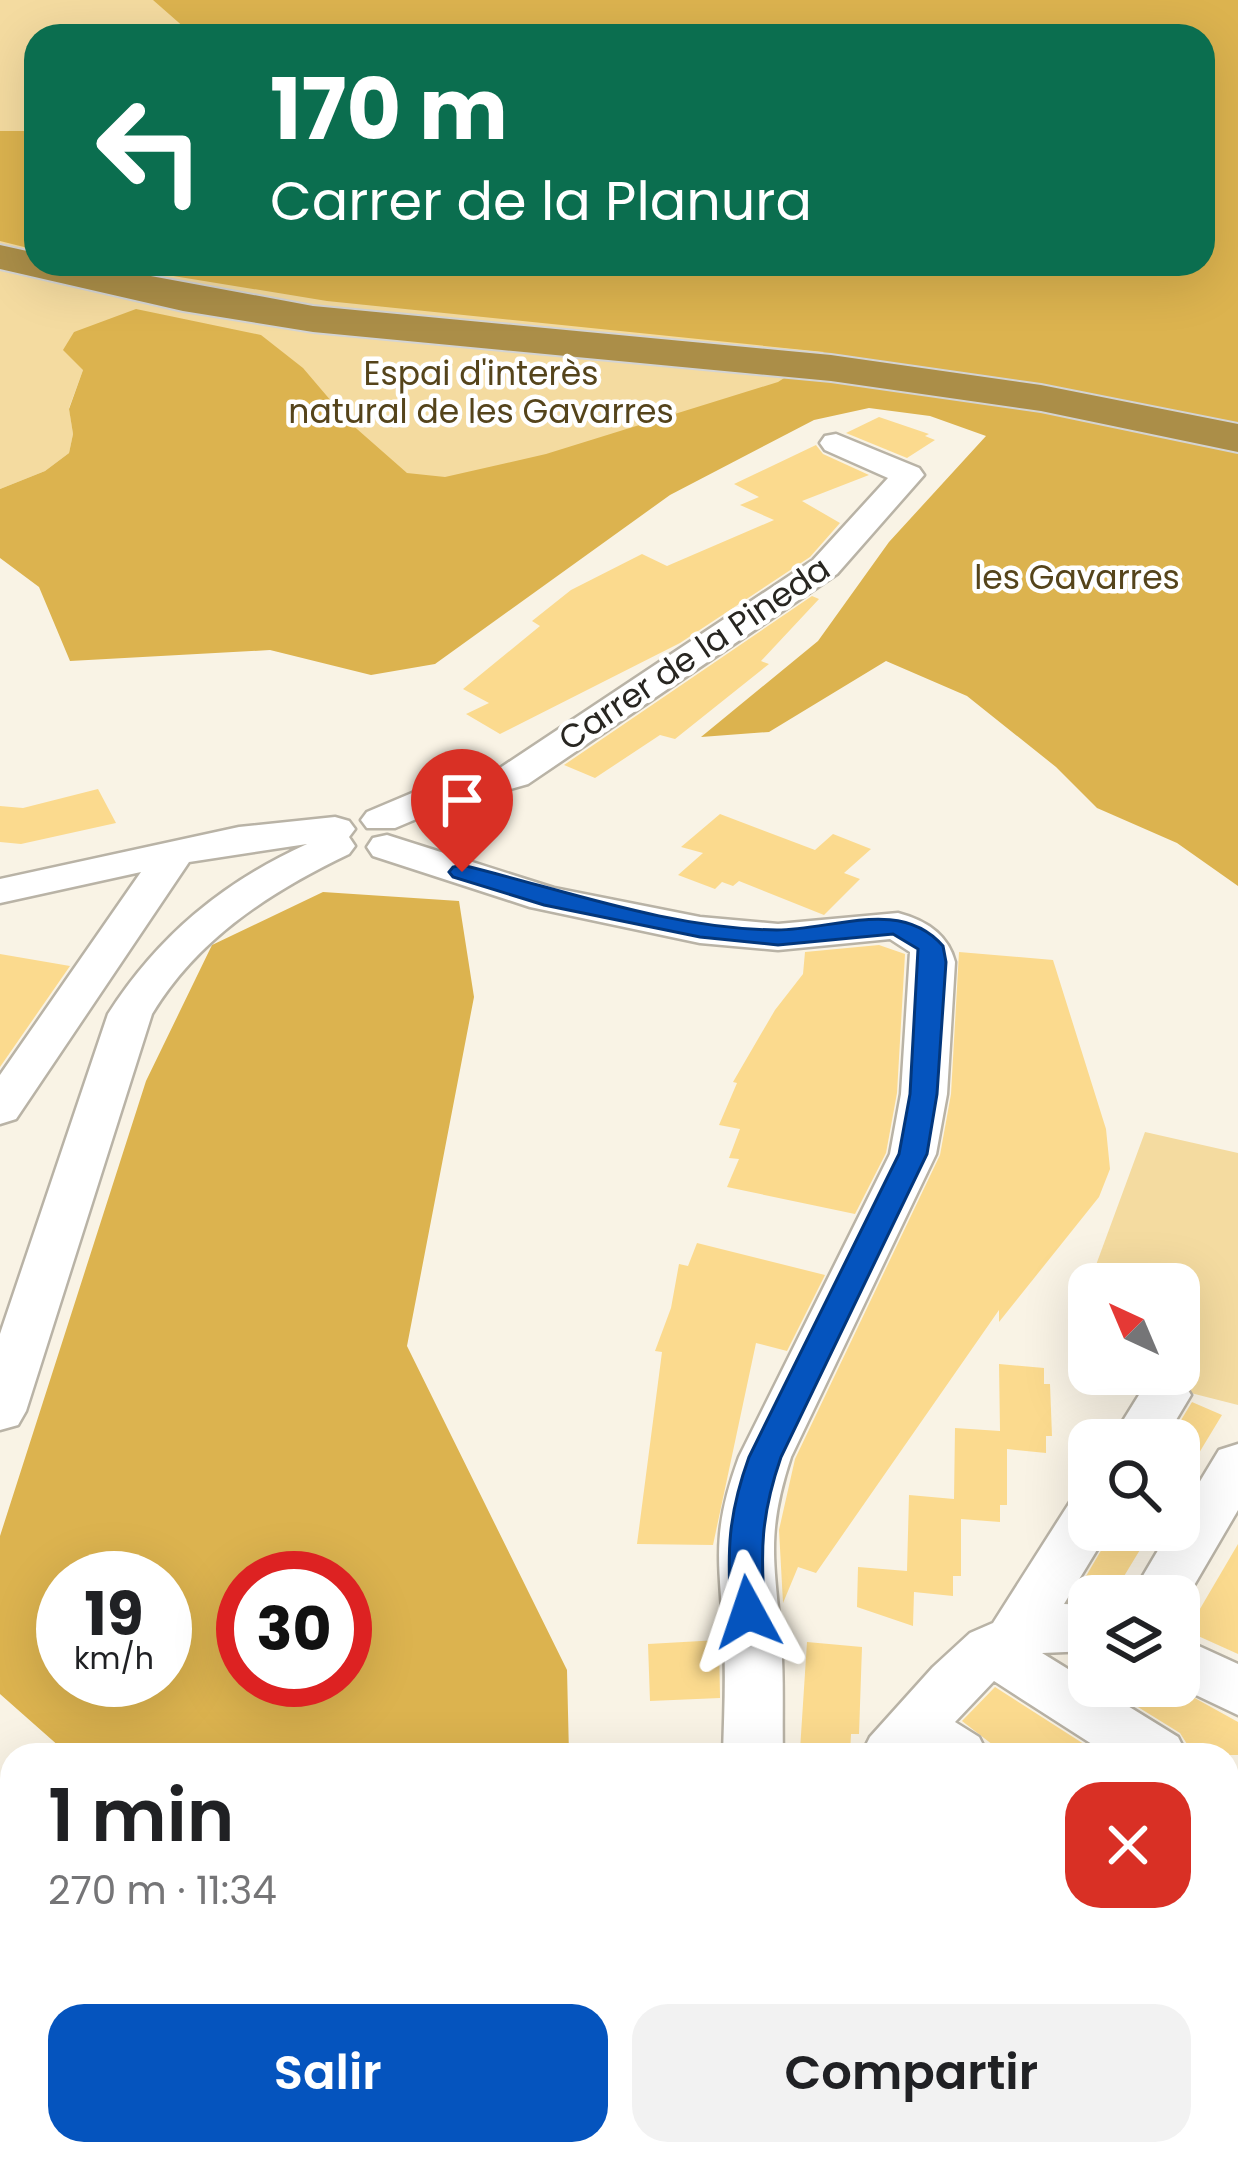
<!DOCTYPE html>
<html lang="es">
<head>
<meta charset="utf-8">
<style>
	:root { --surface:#fff; --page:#f2f2f2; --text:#202124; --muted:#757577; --accent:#0554be }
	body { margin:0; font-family:Poppins,sans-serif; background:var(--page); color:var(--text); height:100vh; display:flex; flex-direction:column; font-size:45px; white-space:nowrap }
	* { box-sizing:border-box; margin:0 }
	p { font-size:39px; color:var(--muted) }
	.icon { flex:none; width:66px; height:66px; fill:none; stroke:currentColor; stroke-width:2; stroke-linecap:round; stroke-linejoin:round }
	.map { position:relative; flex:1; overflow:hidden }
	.side { position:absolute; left:0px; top:1743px; width:1239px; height:423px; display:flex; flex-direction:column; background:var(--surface); border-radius:36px 36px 0 0; box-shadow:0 12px 48px #0002 }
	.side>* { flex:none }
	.top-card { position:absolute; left:24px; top:24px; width:1191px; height:252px; border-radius:36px; box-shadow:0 12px 48px #0002; background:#0b6e4f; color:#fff; overflow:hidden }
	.needle { width:78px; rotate:316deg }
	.tools { position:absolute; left:1068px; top:1263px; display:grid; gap:24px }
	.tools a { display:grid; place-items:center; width:132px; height:132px; border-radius:24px; background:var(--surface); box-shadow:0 12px 48px #0002; font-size:60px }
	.speed { position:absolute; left:36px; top:1551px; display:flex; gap:24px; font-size:60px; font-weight:700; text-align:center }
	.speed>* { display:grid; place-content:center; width:156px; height:156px; border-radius:50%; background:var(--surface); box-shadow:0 12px 48px #0002; line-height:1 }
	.speed small { font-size:30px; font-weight:400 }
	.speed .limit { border:18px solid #d22; background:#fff; color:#111 }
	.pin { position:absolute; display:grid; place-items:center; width:102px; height:102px; color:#fff; margin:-123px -51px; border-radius:50% 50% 50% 0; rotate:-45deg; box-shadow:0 0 12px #0007 }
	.pin .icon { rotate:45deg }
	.me { position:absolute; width:132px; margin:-66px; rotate:355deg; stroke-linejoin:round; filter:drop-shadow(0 0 9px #0008) }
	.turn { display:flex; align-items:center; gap:42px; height:252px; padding:0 48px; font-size:54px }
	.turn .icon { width:156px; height:156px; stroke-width:2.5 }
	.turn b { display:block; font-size:84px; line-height:102px }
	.round { display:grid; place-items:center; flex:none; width:126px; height:126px; border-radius:36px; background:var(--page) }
	.headline { display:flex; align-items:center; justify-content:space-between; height:204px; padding:0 48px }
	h1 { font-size:72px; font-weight:600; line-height:90px }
	.primary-button { display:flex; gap:24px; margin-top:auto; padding:24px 48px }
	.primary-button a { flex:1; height:138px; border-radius:36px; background:var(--accent); color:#fff; font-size:48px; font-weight:600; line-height:138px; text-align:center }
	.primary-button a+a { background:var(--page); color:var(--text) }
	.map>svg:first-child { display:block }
	.green { fill:#f4dba0; fill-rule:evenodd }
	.forest { fill:#dcb34f; fill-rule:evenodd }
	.building { fill:#fbda8e }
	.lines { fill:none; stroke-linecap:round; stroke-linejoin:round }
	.street-casing { stroke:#b9b3a6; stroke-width:5 }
	.highway-casing { stroke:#d4d4d3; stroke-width:4 }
	.street { fill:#fff; fill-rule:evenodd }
	.highway { fill:#ab8e48; fill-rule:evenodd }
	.route { fill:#0554be; stroke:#03377c; stroke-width:3 }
	.labels { text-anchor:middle; stroke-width:9; stroke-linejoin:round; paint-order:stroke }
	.far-park-label { font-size:33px; fill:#55441b; stroke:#fff }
	.far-street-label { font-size:33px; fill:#282621; stroke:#fff }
</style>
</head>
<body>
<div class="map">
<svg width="1238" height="2165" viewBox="0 0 1238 2165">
	<rect width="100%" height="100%" fill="#f9f3e5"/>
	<path class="green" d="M0,0H1238V683L968,354L534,516L83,370L69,408L73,434L69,453L45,471L0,489ZM36,36H1203V264H36Z
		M1145,1132L1238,1153V1405L1116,1374H1179V1284H1089Z"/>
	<path class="forest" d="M153,0H1238V886L1177,843L1097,808L1056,767L967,696L886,661L769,732L701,737L818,641L889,542L986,436L930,416L869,408L814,420L670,495L435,664L371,675L270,650L70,661L39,587L0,558V489L45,471L69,453L73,434L69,409L83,370L63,350L74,332L136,309L261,335L303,368L349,422L407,473L445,477L546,454L778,382L824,352L327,301L100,264H1203V36H194Z
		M0,131H36V250L0,241Z
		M323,892L459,901L474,997L407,1346L567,1670L569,1755H69L0,1694V1536L146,1081L212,945ZM63,1578H165V1680H63ZM243,1578H345V1680H243Z"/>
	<path class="building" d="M879,417L929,434L925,436L935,440L907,458L846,433Z
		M816,445L823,454L869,475L802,501L840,523L810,557L680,643L500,734L466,714L489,703L463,689L540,626L532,621L571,590L642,554L667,566L774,520L740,505L759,497L734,484Z
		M812,596L819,599L761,661L769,664L675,739L660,735L595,778L564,765Z
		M98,789L116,823L21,844L0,842V806L23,808Z
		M720,814L815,850L833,834L871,849L844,873L860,879L824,915L739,881L733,886L722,882L715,889L678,875L703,853L681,847Z
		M879,945L905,954L897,1093L886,1153L855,1214L727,1187L739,1159L729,1158L740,1129L719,1125L737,1083L733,1082L775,1010L803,974L805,952Z
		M959,952L1053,960L1106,1129L1110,1169L1099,1197L999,1322V1310L816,1573L798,1567L783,1603L779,1530L795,1459L940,1155L951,1094Z
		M0,954L70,966L0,1067Z
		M697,1243L825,1275L787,1351L756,1343L713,1545L637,1544L662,1352L655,1351L671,1308L679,1264L688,1266Z
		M999,1364L1044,1368V1384H1050L1052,1436H1046V1453L1007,1449V1505H1000V1522L961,1519V1576H953V1596L914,1592L913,1626L857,1607L858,1567L907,1571L909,1495L954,1499L955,1428L1000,1431Z
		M1192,1402L1222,1415L1179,1486V1440H1169Z
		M1113,1530H1152L1112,1596L1082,1583Z
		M1238,1544V1654L1187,1631Z
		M719,1640L720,1698L650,1701L648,1644Z
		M807,1642L862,1647L859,1734H851L850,1754L800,1750Z
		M1104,1686H1173L1238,1722V1755H1204L1187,1744L1180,1733Z
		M995,1687L1101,1755H1006L962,1721Z"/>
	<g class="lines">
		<defs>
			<path id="street" d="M836,434L919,468L924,475L837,574L528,784L440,809L395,828H367L361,820L367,812L412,793L500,768L813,560L888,478L825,450L820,443L825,436Z
				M335,817L349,821L355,829L349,837L355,846L349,854C270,892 198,938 152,1014L26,1411L18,1425L0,1430V1334L108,1014C158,936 223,882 307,844L189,862L16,1119L0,1124V1075L141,872L0,903V879L239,827Z
				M387,835L554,888L700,917L778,924L898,913C925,920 948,934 955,962L947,1094L936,1154L791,1457C765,1536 775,1562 781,1642C784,1679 782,1718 783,1755H723C724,1718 726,1679 724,1642C720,1562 710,1536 739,1457L890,1154L901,1094L910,952L890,939L778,950L700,943L530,907L373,856L367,847L373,838Z
				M1165,1376L1183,1382L1191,1395L1164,1440H1111L1147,1382Z
				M1238,1444V1510L1179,1611V1596H1131L1170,1530H1179V1516L1219,1450Z
				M1089,1496V1530H1109L1064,1604L1089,1605V1651L1042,1653L1178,1737L1187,1755H1109L994,1681L955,1722L979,1737L988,1755H861L870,1737L933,1667L970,1633L993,1623L1070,1502Z
				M1179,1637L1238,1664V1715L1177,1686Z
				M1227,1773L1238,1777V1832L1227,1828Z
				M1238,1920V1979L1227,1984V1924Z
				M1227,2112L1238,2115V2165H1202L1198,2154H1227Z
				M171,2154H254L249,2165H166Z
				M629,2154H698L693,2165H624Z"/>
			<path id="highway" d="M0,245L36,253V264H86L313,306L831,355L1041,385L1238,424V452L1041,411L831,381L313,332L183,311L0,269Z"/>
		</defs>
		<use href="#street" class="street-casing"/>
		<use href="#highway" class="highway-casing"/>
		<use href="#street" class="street"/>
		<use href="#highway" class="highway"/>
	</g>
	<path class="route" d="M462,865C565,890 670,929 777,930C833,930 901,897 943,946L946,962L937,1094L927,1154L781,1457C761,1515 760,1551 765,1612L760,1621L748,1625L736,1621L731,1612C727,1551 728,1515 749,1457L899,1154L910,1094L918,949L893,934L778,945L700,937L544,905L453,877L449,872L453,867Z"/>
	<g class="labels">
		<g class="far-park-label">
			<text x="481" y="385">Espai d'interès<tspan x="481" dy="38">natural de les Gavarres</tspan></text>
			<text x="1077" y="589">les Gavarres</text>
		</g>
		<g class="far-street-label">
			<text transform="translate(694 653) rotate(-34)" y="12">Carrer de la Pineda</text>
		</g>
	</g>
</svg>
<div class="tools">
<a><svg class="needle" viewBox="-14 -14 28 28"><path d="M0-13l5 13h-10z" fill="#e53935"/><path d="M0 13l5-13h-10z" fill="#757577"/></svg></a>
<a><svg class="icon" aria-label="search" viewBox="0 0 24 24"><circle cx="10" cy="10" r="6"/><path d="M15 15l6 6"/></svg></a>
<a><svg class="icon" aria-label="layers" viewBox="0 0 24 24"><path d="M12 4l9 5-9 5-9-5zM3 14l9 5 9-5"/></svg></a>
</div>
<div class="speed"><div>19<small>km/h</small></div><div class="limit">30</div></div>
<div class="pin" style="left:462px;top:872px;background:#d93025"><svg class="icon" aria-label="arrive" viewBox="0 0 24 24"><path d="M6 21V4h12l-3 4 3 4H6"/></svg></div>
<svg class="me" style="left:748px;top:1612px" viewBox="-20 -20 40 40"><path d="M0-17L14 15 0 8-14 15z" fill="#0554be" stroke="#fff" stroke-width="4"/></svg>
<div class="top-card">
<div class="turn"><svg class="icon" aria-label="left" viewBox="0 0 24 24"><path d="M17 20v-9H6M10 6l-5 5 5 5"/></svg><div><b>170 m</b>Carrer de la Planura</div></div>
</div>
<section class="side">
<div class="headline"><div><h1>1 min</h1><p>270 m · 11:34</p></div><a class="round" style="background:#d93025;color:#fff"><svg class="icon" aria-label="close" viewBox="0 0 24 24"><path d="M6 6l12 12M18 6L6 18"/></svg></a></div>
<div class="primary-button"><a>Salir</a><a>Compartir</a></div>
</section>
</div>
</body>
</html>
